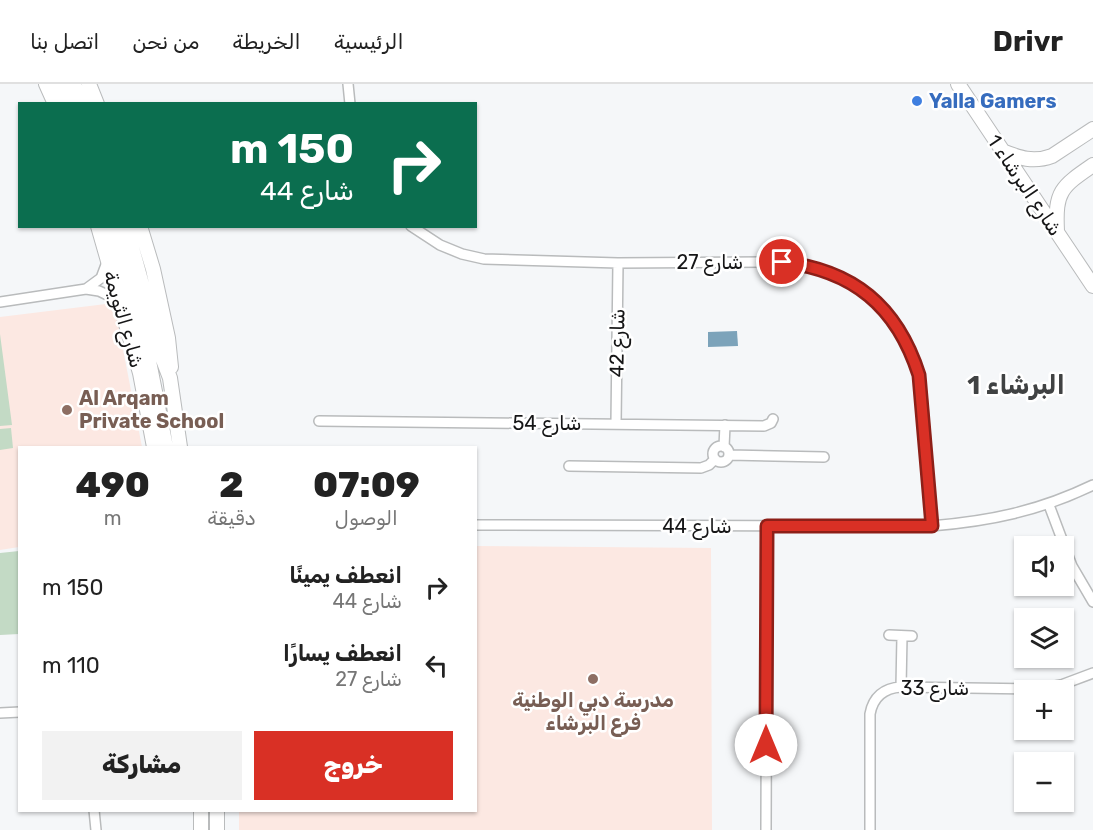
<!DOCTYPE html>
<html lang="ar">
<head>
<meta charset="utf-8">
<style>
	:root { --surface:#fff; --page:#f2f2f2; --text:#222; --muted:#767676; --line:#e0e0e0; --accent:#d93025 }
	body { margin:0; font-family:Rubik,Cairo,sans-serif; background:var(--page); color:var(--text); direction:rtl; height:100vh; display:flex; flex-direction:column; font-size:22px; white-space:nowrap }
	* { box-sizing:border-box; margin:0 }
	p { font-size:20px; color:var(--muted) }
	.icon { flex:none; width:33px; height:33px; fill:none; stroke:currentColor; stroke-width:2; stroke-linecap:round; stroke-linejoin:round }
	.map { position:relative; flex:1; overflow:hidden; direction:ltr }
	.details { position:absolute; left:18px; top:362px; width:459px; height:366px; display:flex; flex-direction:column; background:var(--surface); border-radius:0px; box-shadow:0 2px 4px #0004; direction:rtl }
	.details>* { flex:none }
	.banner { position:absolute; left:18px; top:18px; width:459px; height:126px; border-radius:0px; box-shadow:0 2px 4px #0004; direction:rtl; background:#0b6e4f; color:#fff; overflow:hidden }
	.buttons { position:absolute; left:1014px; top:452px; display:grid; gap:12px }
	.buttons a { display:grid; place-items:center; width:60px; height:60px; border-radius:0px; background:var(--surface); box-shadow:0 2px 4px #0004; font-size:30px }
	.pin { position:absolute; display:grid; place-items:center; width:51px; height:51px; color:#fff; margin:-26px; border:3px solid #fff; border-radius:50%; box-shadow:0 2px 6px #0007 }
	.me { position:absolute; width:66px; margin:-33px; rotate:0deg; stroke-linejoin:round; filter:drop-shadow(0 0 4px #0008) }
	.turn { display:flex; align-items:center; gap:21px; height:126px; padding:0 24px; font-size:27px }
	.turn .icon { width:78px; height:78px; stroke-width:2.5 }
	.turn b { display:block; font-size:42px; line-height:51px }
	.eta { display:flex; justify-content:space-evenly; align-items:center; height:102px; text-align:center }
	.eta b { font-size:36px; font-weight:800; line-height:42px }
	.button { display:flex; gap:12px; margin-top:auto; padding:12px 24px }
	.button a { flex:1; height:69px; border-radius:0px; background:var(--accent); color:#fff; font-size:24px; font-weight:800; line-height:69px; text-align:center }
	.button a+a { background:var(--page); color:var(--text) }
	ul { padding:0; list-style:none }
	li { display:flex; align-items:center; gap:18px; height:78px; padding:0 24px }
	li div { flex:1 }
	li b { display:block; font-size:22px }
	li em { font-style:normal }
	header { display:flex; align-items:center; gap:36px; box-sizing:border-box; height:84px; padding:0 30px; background:var(--surface); border-bottom:2px solid var(--line) }
	header strong { font-size:28px }
	nav { display:flex; gap:33px; margin-inline-start:auto; font-size:21px }
	.map>svg:first-child { display:block }
	.education { fill:#fce8e2 }
	.green { fill:#c3dac5 }
	.water { fill:#7ca3ba }
	.lines { fill:none; stroke-linecap:round; stroke-linejoin:round }
	.street-casing { stroke:#b9bbbc; stroke-width:12 }
	.secondary-casing { stroke:#b9bbbc; stroke-width:16 }
	.street { stroke:#fff; stroke-width:9 }
	.secondary { stroke:#fff; stroke-width:14 }
	.route-casing { stroke:#8d1f18; stroke-width:15 }
	.route { stroke:#d93025; stroke-width:10 }
	.shop-dot { fill:#3f7fe0; stroke:#fff; stroke-width:2 }
	.education-dot { fill:#8d6e63; stroke:#fff; stroke-width:2 }
	.labels { text-anchor:middle; stroke-width:5; stroke-linejoin:round; paint-order:stroke }
	.shop-label { font-size:20px; font-weight:bold; fill:#366cbe; stroke:#fff; text-anchor:start }
	.street-label { font-size:20px; fill:#161617; stroke:#fff }
	.education-label { font-size:20px; font-weight:bold; fill:#785e54; stroke:#fff; text-anchor:start }
	.district-label { font-size:26px; font-weight:bold; fill:#404243; stroke:#fff }
</style>
</head>
<body>
<header>
<strong>Drivr</strong>
<nav><a>الرئيسية</a><a>الخريطة</a><a>من نحن</a><a>اتصل بنا</a></nav>
</header>
<div class="map">
<svg width="1093" height="746" viewBox="0 0 1093 746">
	<rect width="100%" height="100%" fill="#f5f7f9"/>
	<path class="education" d="M114,219L142,363H20L19,463L0,466V233Z
		M476,462L711,464L712,746H239V726H476Z"/>
	<path class="green" d="M0,250L12,341L0,342Z
		M11,344L13,364L0,366V345Z
		M19,467V550L0,551V469Z"/>
	<path class="water" d="M737,247L738,262L708,263V248Z"/>
	<g class="lines">
		<defs>
			<path id="street" d="M348,0L350,20
				M411,142L440,161L462,170L484,175L618,179L782,178C848,186 901,222 918,290C923,309 923,330 925,349C927,380 929,411 931,442
				M86,205L101,194L107,178
				M0,218L86,205L99,207L118,216
				M319,337L764,342L771,339L773,335
				M616,339L618,179
				M713 370a8 8 0 1 1 16 0a8 8 0 1 1-16 0Z
				M724,363L725,341
				M729,371L824,373
				M569,382L701,384L709,381L715,375
				M1049,421L1072,482L1093,518
				M476,441L931,442C991,437 1039,427 1093,401
				M889,551L912,552
				M901,603L902,552
				M0,629L20,628
				M94,726L96,746
				M766,746L767,442
				M870,746V630C873,613 884,604 901,603L1038,605L1061,601L1093,589"/>
			<path id="secondary" d="M46,0L55,20
				M60,0L67,20
				M74,0L82,20
				M89,0L97,20
				M958,0L1093,202
				M1002,67C1020,74 1033,79 1052,72L1093,45
				M98,142L140,289L154,363
				M112,142L148,272L166,363
				M126,142L162,273L170,294L180,363
				M140,142L153,185L168,254L171,283
				M1057,147C1055,107 1061,103 1093,81
				M201,726V746
				M217,746V726"/>
		</defs>
		<use href="#street" class="street-casing"/>
		<use href="#secondary" class="secondary-casing"/>
		<use href="#street" class="street"/>
		<use href="#secondary" class="secondary"/>
	</g>
	<g class="lines">
		<defs>
			<path id="route" d="M766,661L767,442H932L919,291C897,222 853,186 782,178"/>
		</defs>
		<use href="#route" class="route-casing"/>
		<use href="#route" class="route"/>
	</g>
	<circle class="shop-dot" cx="917" cy="17" r="6"/>
	<g class="education-dot">
		<circle cx="67" cy="326" r="6"/>
		<circle cx="593" cy="595" r="6"/>
	</g>
	<g class="labels">
		<g class="shop-label">
			<text x="929" y="24">Yalla Gamers</text>
		</g>
		<g class="street-label">
			<text transform="translate(1025 101) rotate(56)" y="7">شارع البرشاء 1</text>
			<text x="710" y="185">شارع 27</text>
			<text transform="translate(124 235) rotate(74)" y="7">شارع الثويمة</text>
			<text transform="translate(617 259) rotate(-89)" y="7">شارع 42</text>
			<text x="547" y="346">شارع 54</text>
			<text x="697" y="449">شارع 44</text>
			<text x="935" y="611">شارع 33</text>
		</g>
		<g class="education-label">
			<text x="79" y="321">Al Arqam<tspan x="79" dy="23">Private School</tspan></text>
			<text x="593" y="623" text-anchor="middle">مدرسة دبي الوطنية<tspan x="593" dy="23">فرع البرشاء</tspan></text>
		</g>
		<g class="district-label">
			<text x="1016" y="310">البرشاء 1</text>
		</g>
	</g>
</svg>
<div class="buttons">
<a><svg class="icon" aria-label="sound" viewBox="0 0 24 24"><path d="M4 9h4l5-4v14l-5-4H4zM17 9q2 3 0 6"/></svg></a>
<a><svg class="icon" aria-label="layers" viewBox="0 0 24 24"><path d="M12 4l9 5-9 5-9-5zM3 14l9 5 9-5"/></svg></a>
<a>+</a>
<a>−</a>
</div>
<div class="pin" style="left:782px;top:178px;background:#d93025"><svg class="icon" aria-label="arrive" viewBox="0 0 24 24"><path d="M6 21V4h12l-3 4 3 4H6"/></svg></div>
<svg class="me" style="left:766px;top:661px" viewBox="-20 -20 40 40"><circle r="19" fill="#fff"/><path d="M0-13L10 11 0 6-10 11z" fill="#d93025"/></svg>
<div class="banner">
<div class="turn"><svg class="icon" aria-label="right" viewBox="0 0 24 24"><path d="M7 20v-9h11M14 6l5 5-5 5"/></svg><div><b>150 m</b>شارع 44</div></div>
</div>
<section class="details">
<div class="eta">
<div><b>07:09</b><p>الوصول</p></div>
<div><b>2</b><p>دقيقة</p></div>
<div><b>490</b><p>m</p></div>
</div>
<ul>
<li><svg class="icon" aria-label="right" viewBox="0 0 24 24"><path d="M7 20v-9h11M14 6l5 5-5 5"/></svg><div><b>انعطف يمينًا</b><p>شارع 44</p></div><em>150 m</em></li>
<li><svg class="icon" aria-label="left" viewBox="0 0 24 24"><path d="M17 20v-9H6M10 6l-5 5 5 5"/></svg><div><b>انعطف يسارًا</b><p>شارع 27</p></div><em>110 m</em></li>
</ul>
<div class="button"><a>خروج</a><a>مشاركة</a></div>
</section>
</div>
</body>
</html>
